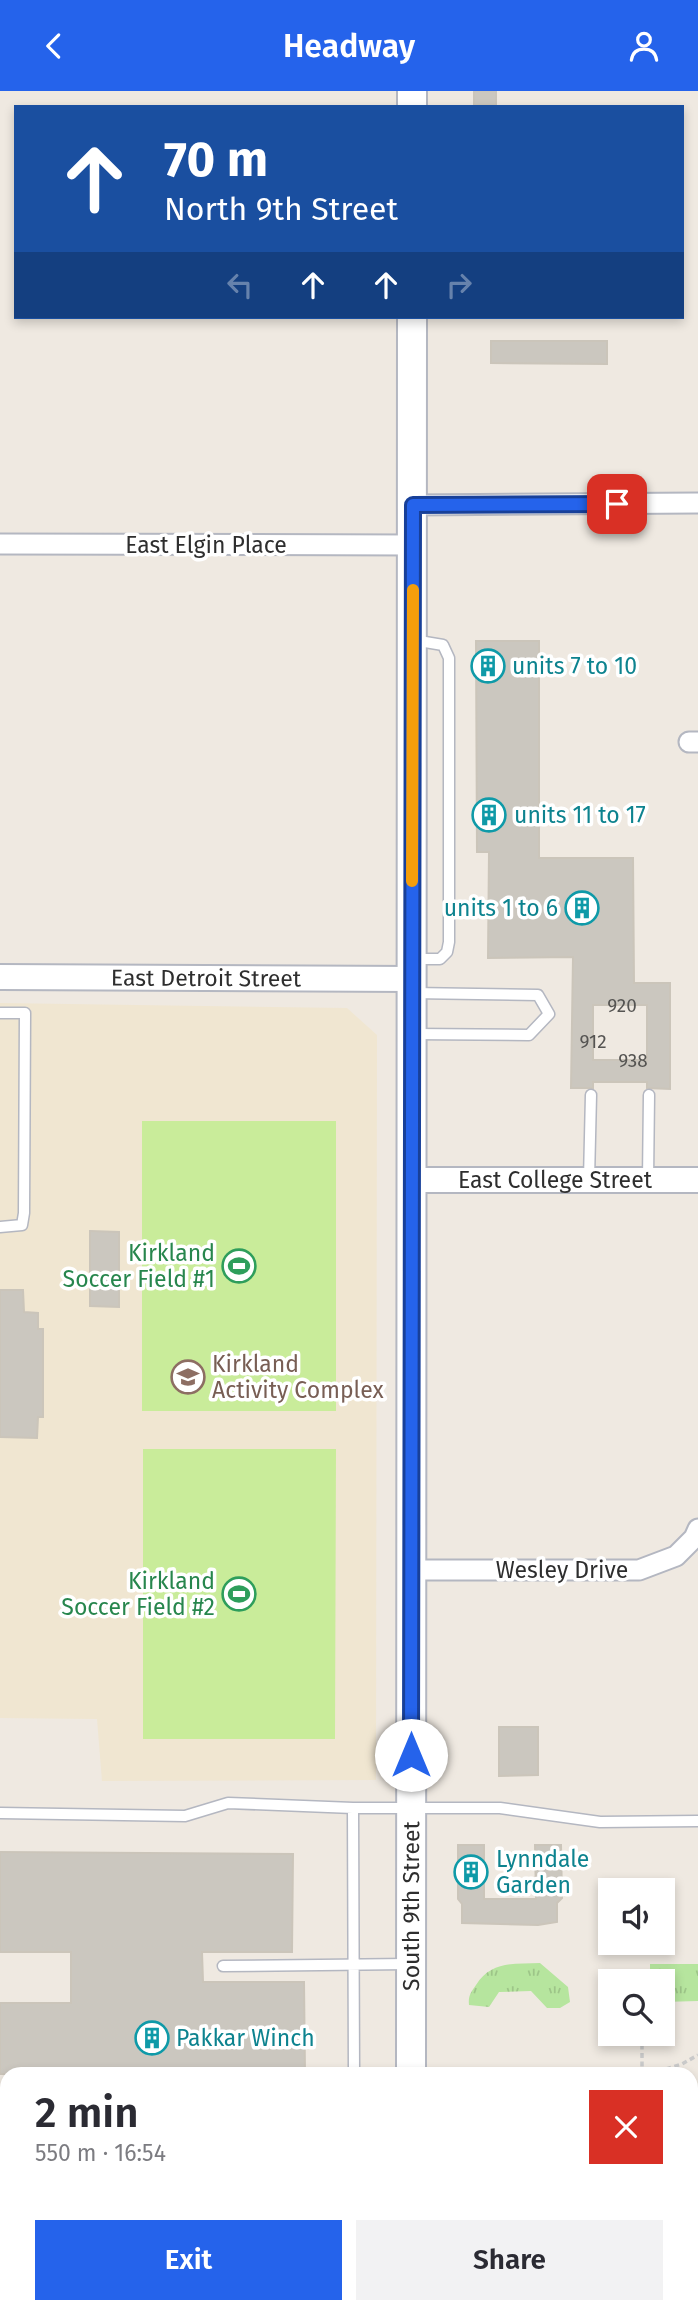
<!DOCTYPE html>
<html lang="en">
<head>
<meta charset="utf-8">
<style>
	:root { --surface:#fff; --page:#f2f2f3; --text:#2b2b33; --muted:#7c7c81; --accent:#2563eb }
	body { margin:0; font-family:"Fira Sans",sans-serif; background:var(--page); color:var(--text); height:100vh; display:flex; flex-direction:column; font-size:26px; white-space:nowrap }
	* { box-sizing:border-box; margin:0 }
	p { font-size:23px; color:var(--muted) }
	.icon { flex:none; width:38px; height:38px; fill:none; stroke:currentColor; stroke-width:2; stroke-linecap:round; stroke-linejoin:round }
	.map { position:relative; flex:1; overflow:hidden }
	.side { position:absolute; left:0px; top:1976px; width:698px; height:247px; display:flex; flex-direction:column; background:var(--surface); border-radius:21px 21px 0 0; box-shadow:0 4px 10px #0003 }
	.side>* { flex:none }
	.guide { position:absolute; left:14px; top:14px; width:670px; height:214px; border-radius:0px; box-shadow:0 4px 10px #0003; background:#1a4fa0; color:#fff; overflow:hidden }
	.fabs { position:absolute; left:598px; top:1787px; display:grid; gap:14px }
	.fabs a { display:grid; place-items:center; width:77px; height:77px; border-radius:0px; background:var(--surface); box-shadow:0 4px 10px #0003; font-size:35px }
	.pin { position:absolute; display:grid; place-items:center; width:60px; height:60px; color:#fff; margin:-30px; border-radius:14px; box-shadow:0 4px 10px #0006 }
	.me { position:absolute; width:77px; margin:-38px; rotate:0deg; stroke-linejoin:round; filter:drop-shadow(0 0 5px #0008) }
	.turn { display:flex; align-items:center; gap:24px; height:147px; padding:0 35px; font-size:32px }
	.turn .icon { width:91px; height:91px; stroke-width:2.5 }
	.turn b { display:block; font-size:49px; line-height:60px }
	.lanes { display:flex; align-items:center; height:66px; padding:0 35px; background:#0003; justify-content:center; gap:35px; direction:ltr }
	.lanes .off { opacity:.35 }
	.round { display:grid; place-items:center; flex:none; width:74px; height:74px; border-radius:0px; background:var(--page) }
	.headline { display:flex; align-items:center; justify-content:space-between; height:119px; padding:0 35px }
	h1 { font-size:42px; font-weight:600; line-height:52px }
	.action { display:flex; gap:14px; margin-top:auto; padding:14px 35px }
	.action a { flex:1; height:80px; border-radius:0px; background:var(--accent); color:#fff; font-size:28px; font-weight:600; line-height:80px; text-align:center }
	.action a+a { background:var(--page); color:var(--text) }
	header { display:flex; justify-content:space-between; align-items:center; height:91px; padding:0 35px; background:var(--accent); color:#fff; font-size:32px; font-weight:600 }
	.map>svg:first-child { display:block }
	.education { fill:#f0e6d1 }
	.park { fill:url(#park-tufts) }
	.pitch { fill:#c9ec9a }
	.building { fill:#cbc7bf; stroke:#cbc5ba; stroke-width:2; fill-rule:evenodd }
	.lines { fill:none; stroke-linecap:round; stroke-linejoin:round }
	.service-casing { stroke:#b4b7c1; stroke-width:13 }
	.minor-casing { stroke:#b4b7c1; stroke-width:23 }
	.tertiary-casing { stroke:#b4b7c1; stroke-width:28 }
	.secondary-casing { stroke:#b4b7c1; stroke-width:32 }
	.path { stroke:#c9c9c9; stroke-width:3.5; stroke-dasharray:5 3.5; stroke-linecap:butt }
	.service { stroke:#fff; stroke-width:10 }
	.minor { stroke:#fff; stroke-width:19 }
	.tertiary { stroke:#fff; stroke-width:24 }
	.secondary { stroke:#fff; stroke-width:28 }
	.route-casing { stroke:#184099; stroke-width:18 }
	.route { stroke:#2563eb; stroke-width:12 }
	.slow { stroke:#f59e0b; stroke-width:12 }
	.labels { text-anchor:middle; stroke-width:7; stroke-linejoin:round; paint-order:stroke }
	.number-label { font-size:19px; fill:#555452 }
	.street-label { font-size:23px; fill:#2e2e2e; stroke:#fff }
	.culture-label { font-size:23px; fill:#0d838f; stroke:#fff; text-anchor:start }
	.leisure-label { font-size:23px; fill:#27864d; stroke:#fff; text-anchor:end }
	.education-label { font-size:23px; fill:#785e54; stroke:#fff; text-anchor:start }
</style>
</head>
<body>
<header><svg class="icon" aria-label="back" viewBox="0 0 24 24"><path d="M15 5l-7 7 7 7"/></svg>Headway<svg class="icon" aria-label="person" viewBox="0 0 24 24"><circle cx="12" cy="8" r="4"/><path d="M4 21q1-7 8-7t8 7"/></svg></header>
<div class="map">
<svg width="698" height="2221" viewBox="0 0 698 2221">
	<defs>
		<pattern id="park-tufts" width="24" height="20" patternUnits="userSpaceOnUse" patternTransform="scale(1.75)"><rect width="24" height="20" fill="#b6e59e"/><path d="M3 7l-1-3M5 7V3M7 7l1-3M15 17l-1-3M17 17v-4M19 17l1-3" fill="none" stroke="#9dc588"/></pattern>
	</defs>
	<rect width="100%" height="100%" fill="#efe9e1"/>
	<path class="education" d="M0,912L347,917L377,944L376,1689L102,1690L97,1628L0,1627Z"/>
	<path class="park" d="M540,1872L568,1896L570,1911L560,1917H547L531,1900L499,1901L489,1916L469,1914C468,1905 471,1901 476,1894C491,1870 514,1873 540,1872Z
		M650,1873H698V1910L663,1911V1890H650Z"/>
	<path class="pitch" d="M142,1030H336V1320H142Z
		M143,1358H336L335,1648H143Z"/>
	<path class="building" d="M474,0H496V14H474Z
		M491,250H607V273L491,272Z
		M476,550H539V767H633L634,892H670V998L647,997V991H593V997H571L573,866L488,867L489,761H477ZM593,914H647V969H593Z
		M90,1140L119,1141V1216L90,1215Z
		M0,1199H23L24,1221L38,1222V1238H43V1326H38L37,1347L0,1346Z
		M499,1636H538V1684L499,1685Z
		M458,1754H484V1808H536L535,1754H561L562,1807L557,1812V1831L538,1834L462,1832V1813L458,1808Z
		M0,1761L293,1763L292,1861H202L203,1891H304L305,1983H0V1912H71V1861H0Z"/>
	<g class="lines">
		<defs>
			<path id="service" d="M413,549L443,554L449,567V851L447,861L440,868H416
				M0,922H25L24,1122L22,1134L0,1136
				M412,943L529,944L549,923L538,904L412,902
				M589,1088L591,1004
				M648,1088L649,1004
				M353,1717H500L600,1731L698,1730
				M0,1722L185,1725L228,1712L353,1717L354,1983
				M223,1875L408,1873
				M637,2216L638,2221"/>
			<path id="minor" d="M413,414L698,412
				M0,453L413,454
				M689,651H698
				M410,1479H639L676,1465L694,1447L698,1438
				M165,2216V2221"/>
			<g id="tertiary">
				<path id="s1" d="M0,886L412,888"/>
				<path id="s2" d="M411,1089H698"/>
				<path d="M0,2133H7"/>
			</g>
			<g id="secondary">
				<path d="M412,0V16"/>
				<path id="s3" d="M411,1983L412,226"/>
				<path d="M414,2216V2221"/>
			</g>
		</defs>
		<use href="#service" class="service-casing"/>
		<use href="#minor" class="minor-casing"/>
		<use href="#tertiary" class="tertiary-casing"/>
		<use href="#secondary" class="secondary-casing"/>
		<path class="path" d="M642,1945V1983
			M650,1983L682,1973L698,1964
			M691,2110H698
			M691,2177H698
			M691,2201L698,2209
			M670,2221L672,2216"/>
		<use href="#service" class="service"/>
		<use href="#minor" class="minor"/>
		<use href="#tertiary" class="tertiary"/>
		<use href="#secondary" class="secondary"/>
	</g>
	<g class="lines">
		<defs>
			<path id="route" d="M411,1664L413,414L617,413"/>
		</defs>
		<use href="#route" class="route-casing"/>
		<use href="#route" class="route"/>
		<path class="slow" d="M412,790L413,499"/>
	</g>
	<defs>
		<symbol id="building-ring" viewBox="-11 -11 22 22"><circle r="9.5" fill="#fff" stroke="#0f9aa8" stroke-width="1.5"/><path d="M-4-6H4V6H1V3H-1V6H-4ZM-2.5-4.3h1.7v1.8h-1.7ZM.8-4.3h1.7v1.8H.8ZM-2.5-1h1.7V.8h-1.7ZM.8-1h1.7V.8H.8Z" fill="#0f9aa8"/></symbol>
		<symbol id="stadium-ring" viewBox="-11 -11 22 22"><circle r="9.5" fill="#fff" stroke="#2e9e5b" stroke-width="1.5"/><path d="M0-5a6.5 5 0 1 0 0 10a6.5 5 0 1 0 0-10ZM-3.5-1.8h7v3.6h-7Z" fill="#2e9e5b"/></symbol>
		<symbol id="school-ring" viewBox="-11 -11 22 22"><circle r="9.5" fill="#fff" stroke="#8d6e63" stroke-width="1.5"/><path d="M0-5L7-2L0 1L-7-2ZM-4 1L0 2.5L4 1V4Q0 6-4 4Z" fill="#8d6e63"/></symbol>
	</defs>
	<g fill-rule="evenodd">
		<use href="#building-ring" x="469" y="556" width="38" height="38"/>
		<use href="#building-ring" x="470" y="705" width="38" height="38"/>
		<use href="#building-ring" x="563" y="798" width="38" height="38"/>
		<use href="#stadium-ring" x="220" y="1156" width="38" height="38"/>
		<use href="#school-ring" x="169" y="1267" width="38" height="38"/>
		<use href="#stadium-ring" x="220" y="1484" width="38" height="38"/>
		<use href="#building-ring" x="452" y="1762" width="38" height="38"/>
		<use href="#building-ring" x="133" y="1928" width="38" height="38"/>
	</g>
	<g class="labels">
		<g class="number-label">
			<text x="622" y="921">920</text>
			<text x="593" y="957">912</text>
			<text x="633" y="976">938</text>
		</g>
		<g class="street-label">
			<text x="206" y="462">East Elgin Place</text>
			<text dy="8" stroke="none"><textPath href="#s1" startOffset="206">East Detroit Street</textPath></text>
			<text dy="8" stroke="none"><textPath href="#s2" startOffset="144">East College Street</textPath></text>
			<text x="562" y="1487">Wesley Drive</text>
			<text dy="8" stroke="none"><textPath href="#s3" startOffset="168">South 9th Street</textPath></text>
		</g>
		<g class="culture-label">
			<text x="512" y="583">units 7 to 10</text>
			<text x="514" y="732">units 11 to 17</text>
			<text x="558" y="825" text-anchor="end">units 1 to 6</text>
			<text x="496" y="1776">Lynndale<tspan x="496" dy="26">Garden</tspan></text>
			<text x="176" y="1955">Pakkar Winch</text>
		</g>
		<g class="leisure-label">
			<text x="215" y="1170">Kirkland<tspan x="215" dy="26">Soccer Field #1</tspan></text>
			<text x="215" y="1498">Kirkland<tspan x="215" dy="26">Soccer Field #2</tspan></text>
		</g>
		<g class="education-label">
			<text x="212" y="1281">Kirkland<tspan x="212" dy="26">Activity Complex</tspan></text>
		</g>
	</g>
</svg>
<div class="fabs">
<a><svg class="icon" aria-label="sound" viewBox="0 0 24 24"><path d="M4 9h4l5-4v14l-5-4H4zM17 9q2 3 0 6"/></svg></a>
<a><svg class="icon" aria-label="search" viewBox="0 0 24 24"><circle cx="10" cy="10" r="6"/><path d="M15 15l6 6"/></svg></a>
</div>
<div class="pin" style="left:617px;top:413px;background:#d93025"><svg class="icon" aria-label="arrive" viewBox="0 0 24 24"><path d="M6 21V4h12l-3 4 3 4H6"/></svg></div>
<svg class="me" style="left:411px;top:1664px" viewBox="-20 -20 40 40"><circle r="19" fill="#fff"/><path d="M0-13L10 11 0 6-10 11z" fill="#2563eb"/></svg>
<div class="guide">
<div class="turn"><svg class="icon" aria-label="ahead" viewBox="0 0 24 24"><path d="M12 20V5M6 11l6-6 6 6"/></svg><div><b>70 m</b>North 9th Street</div></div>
<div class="lanes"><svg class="icon off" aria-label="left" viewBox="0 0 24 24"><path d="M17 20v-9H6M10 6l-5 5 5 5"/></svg><svg class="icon" aria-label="ahead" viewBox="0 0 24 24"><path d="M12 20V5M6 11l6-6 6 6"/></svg><svg class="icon" aria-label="ahead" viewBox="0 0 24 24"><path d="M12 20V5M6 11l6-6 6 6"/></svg><svg class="icon off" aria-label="right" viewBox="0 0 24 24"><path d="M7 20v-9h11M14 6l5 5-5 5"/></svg></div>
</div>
<section class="side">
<div class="headline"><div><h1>2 min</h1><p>550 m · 16:54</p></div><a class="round" style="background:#d93025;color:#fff"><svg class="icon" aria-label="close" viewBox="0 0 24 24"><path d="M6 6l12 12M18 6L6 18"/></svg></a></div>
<div class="action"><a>Exit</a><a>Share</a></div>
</section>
</div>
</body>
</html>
